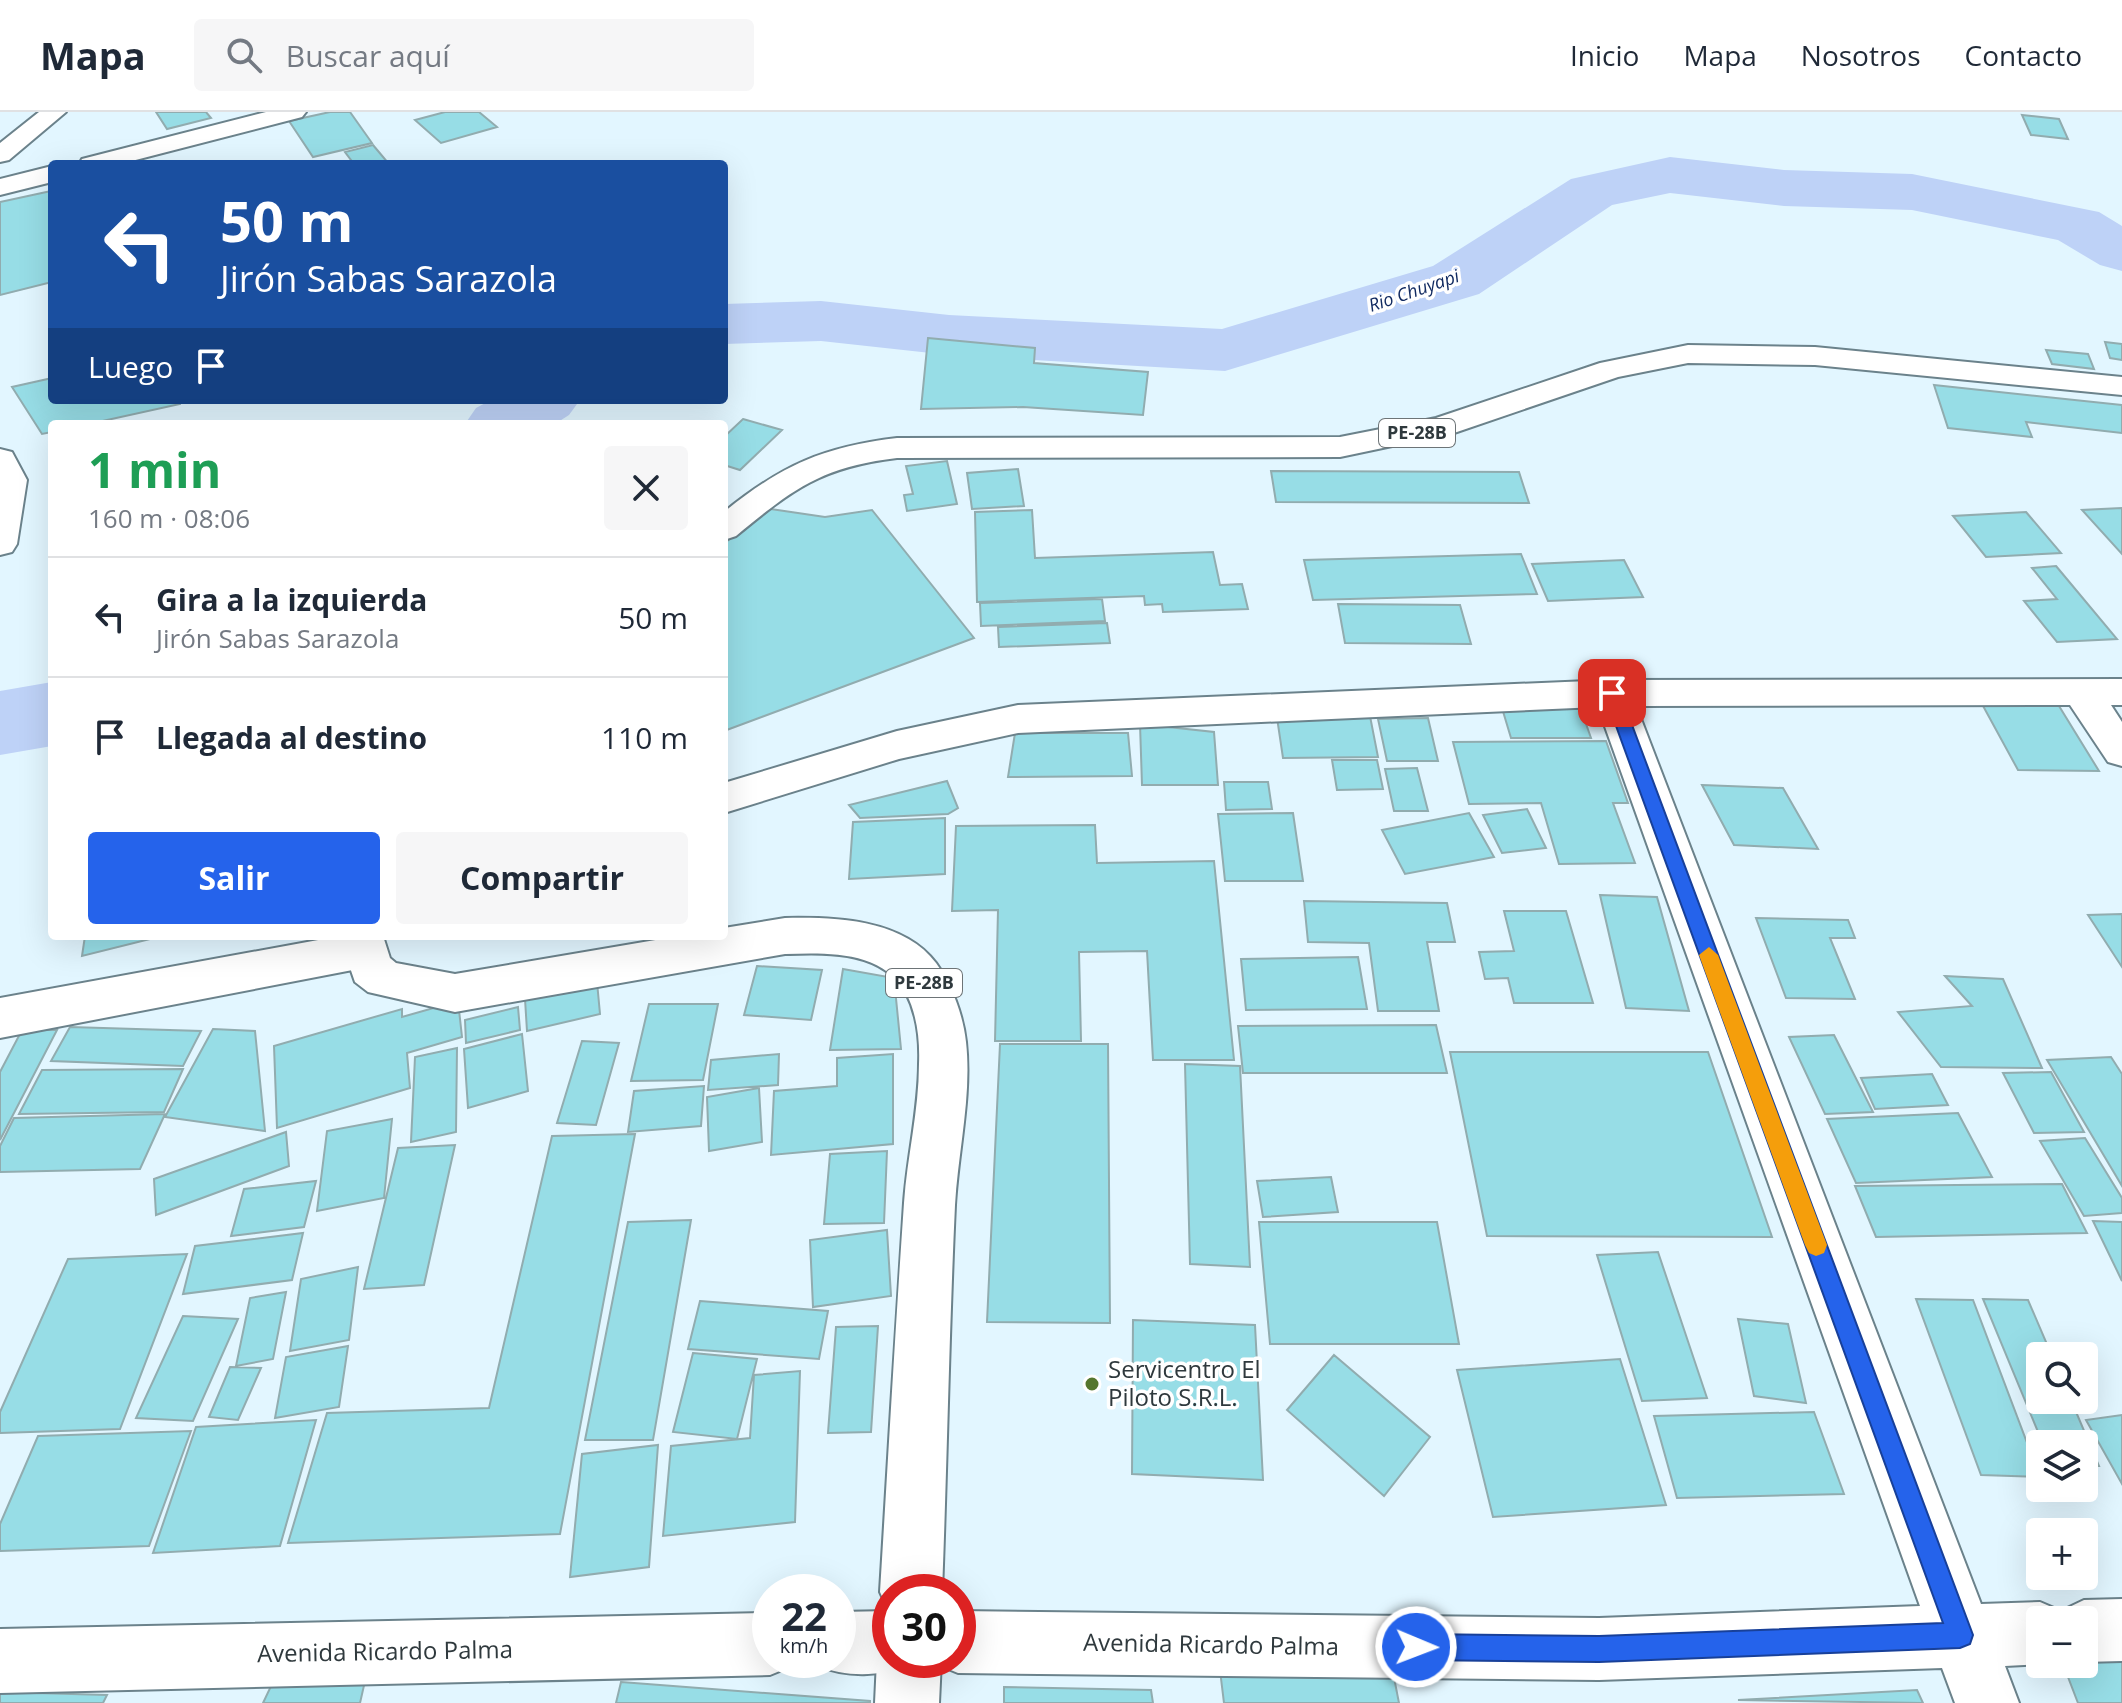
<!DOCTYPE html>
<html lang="es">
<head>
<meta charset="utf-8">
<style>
	:root { --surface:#fff; --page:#f6f6f7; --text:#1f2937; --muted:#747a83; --line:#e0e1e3; --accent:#2563eb }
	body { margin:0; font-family:"Open Sans",sans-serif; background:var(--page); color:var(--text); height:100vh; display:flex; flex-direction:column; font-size:30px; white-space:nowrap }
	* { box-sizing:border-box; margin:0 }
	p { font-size:26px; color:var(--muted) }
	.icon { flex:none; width:44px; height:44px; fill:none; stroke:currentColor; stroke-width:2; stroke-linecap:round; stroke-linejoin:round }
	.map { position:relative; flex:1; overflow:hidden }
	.side { position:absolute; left:48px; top:308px; width:680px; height:520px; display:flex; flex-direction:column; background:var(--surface); border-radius:8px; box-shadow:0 8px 32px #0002 }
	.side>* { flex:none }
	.banner { position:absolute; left:48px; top:48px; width:680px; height:244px; border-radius:8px; box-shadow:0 8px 32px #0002; background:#1a4fa0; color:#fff; overflow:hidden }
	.tools { position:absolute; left:2026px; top:1230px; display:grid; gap:16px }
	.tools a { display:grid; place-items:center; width:72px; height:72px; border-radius:8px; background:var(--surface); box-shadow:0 8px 32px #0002; font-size:40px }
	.speed { position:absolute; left:752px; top:1462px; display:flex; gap:16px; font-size:40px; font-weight:700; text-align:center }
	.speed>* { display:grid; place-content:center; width:104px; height:104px; border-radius:50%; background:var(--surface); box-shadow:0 8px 32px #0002; line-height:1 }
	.speed small { font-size:20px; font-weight:400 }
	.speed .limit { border:12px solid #d22; background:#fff; color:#111 }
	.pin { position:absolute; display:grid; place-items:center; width:68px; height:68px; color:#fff; margin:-34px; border-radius:16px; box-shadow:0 4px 12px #0006 }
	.me { position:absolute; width:88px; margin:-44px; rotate:91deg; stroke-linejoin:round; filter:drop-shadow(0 0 6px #0008) }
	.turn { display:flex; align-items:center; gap:28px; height:168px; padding:0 40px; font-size:36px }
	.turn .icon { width:104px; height:104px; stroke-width:2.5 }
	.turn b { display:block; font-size:56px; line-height:68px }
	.then { display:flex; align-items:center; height:76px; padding:0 40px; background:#0003; gap:16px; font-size:30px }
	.round { display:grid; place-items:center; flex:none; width:84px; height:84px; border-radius:8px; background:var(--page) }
	.head { display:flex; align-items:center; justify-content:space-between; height:136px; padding:0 40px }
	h1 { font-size:48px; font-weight:700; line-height:60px; color:#1e9e55 }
	.button { display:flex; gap:16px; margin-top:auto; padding:16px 40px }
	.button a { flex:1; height:92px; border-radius:8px; background:var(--accent); color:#fff; font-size:32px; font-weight:700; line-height:92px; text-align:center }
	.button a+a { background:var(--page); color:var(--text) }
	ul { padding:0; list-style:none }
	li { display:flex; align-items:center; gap:24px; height:120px; padding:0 40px; border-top:2px solid var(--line) }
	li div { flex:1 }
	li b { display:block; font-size:30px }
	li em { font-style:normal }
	header { display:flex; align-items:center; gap:48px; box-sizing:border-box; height:112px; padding:0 40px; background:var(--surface); border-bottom:2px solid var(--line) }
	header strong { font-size:38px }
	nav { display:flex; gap:44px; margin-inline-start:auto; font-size:28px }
	.search { width:560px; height:72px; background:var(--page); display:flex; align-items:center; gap:20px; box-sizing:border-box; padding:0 28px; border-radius:8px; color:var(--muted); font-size:30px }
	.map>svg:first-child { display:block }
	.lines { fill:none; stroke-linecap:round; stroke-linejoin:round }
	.river { fill:#bed2f7; fill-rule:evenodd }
	.building { fill:#97dde6; stroke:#91acaf; stroke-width:2 }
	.minor-casing { stroke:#6b828b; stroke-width:4 }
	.major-casing { stroke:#6b828b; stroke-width:4 }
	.highway-casing { stroke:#6b828b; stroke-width:4 }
	.minor { fill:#fff; fill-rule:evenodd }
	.major { fill:#fff; fill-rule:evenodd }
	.highway { fill:#fff; fill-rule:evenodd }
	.route { fill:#2563eb; stroke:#184099; stroke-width:2 }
	.slow { fill:#f59e0b }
	.poi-dot { fill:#55762e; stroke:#fff; stroke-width:3 }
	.labels { text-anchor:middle; stroke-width:7; stroke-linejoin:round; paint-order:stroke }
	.far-water-label { font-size:18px; font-style:italic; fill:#122b61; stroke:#fff }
	.shield { fill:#fff; stroke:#6d7477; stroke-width:2 }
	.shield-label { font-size:18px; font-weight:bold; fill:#2f393d }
	.near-poi-label { font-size:24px; fill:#2f393d; stroke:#fff; text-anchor:start }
	.near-street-label { font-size:24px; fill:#2f393d; stroke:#fff }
</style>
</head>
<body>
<header>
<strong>Mapa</strong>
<div class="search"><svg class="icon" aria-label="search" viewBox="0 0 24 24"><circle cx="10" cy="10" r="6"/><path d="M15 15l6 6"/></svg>Buscar aquí</div>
<nav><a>Inicio</a><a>Mapa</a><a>Nosotros</a><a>Contacto</a></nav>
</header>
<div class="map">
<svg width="2122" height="1591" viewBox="0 0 2122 1591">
	<rect width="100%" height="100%" fill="#e2f6ff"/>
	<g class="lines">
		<path class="river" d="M1670,45L1784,58L1912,62L2099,100L2122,114V159L2100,153L2058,128L1912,98L1784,94L1670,81L1612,93L1479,182L1225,259L949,243L821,229L724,232V192L821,189L949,203L1222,217L1433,154L1571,67Z
			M491,288H580L569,303L555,312H465L476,296Z
			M52,570V634L0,643V579Z"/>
	</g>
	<path class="building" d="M156,0H206L211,6L167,17Z
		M330,0H350L372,31L313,45L289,9Z
		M445,0H479L497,15L441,31L415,8Z
		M2022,3L2059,7L2068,27L2031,23Z
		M373,33L389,52H354L345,40Z
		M51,79L52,170L0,183V90Z
		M928,226L1035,236L1034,251L1148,260L1143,303L1023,295L921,297Z
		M2105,230L2122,232V248L2110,246Z
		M2046,238L2088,242L2094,257L2052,252Z
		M52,266V288H180V292L89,312H52V320L42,322L12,275Z
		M1934,273L2122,293V321L2026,310L2032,325L1948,316Z
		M743,307L782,318L740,358L724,353V325Z
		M947,349L957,392L907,399L904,383L913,382L906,354Z
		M1018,357L1024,394L972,397L967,361Z
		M1271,359L1519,360L1529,391L1276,390Z
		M764,396L825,405L872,398L974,526L724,619V432Z
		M2122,396V442L2082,398Z
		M1032,398L1035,446L1213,440L1220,473L1242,472L1248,497L1163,500L1162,492L1145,493L1144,484L977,490L975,400Z
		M2026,400L2061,441L1986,445L1953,404Z
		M1521,442L1537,482L1313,488L1304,448Z
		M1624,448L1643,485L1548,489L1532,452Z
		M2056,454L2117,527L2057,530L2024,489L2057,487L2032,456Z
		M1102,487L1105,509L981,514L980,491Z
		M1338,492L1460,493L1471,532L1345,531Z
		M1107,511L1110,531L999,535L998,515Z
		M1982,592L2059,594L2099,659L2018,658Z
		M1580,595L1591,626H1511L1502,596Z
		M1276,599H1369L1378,645L1283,646Z
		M1428,606L1438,649H1387L1378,607Z
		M1140,612L1214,620L1218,673H1142Z
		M1015,621H1128L1132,664L1008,665Z
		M1606,629L1628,691H1613L1635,751L1559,752L1541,691L1469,692L1453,630Z
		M1332,648H1377L1383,677L1337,678Z
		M1417,656L1428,699H1394L1385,657Z
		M947,669L958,696L948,702L860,706L849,693Z
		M1224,670H1268L1272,697L1226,698Z
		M1702,673L1783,676L1818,737L1734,733Z
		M1527,697L1546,736L1502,741L1483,703Z
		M1293,701L1303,769H1225L1218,702Z
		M1469,701L1494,745L1405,762L1382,718Z
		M945,706V762L849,767L853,710Z
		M1095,713L1097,751L1214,749L1234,948H1153L1147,839L1079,840L1081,929H995L998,798L952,799L956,714Z
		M1600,783L1657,785L1689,899L1626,896Z
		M1304,789L1447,791L1455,830H1427L1439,899H1378L1369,831L1308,830Z
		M1504,799H1566L1593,891H1514L1508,866L1485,867L1479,840L1514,839Z
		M2122,802V855L2088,803Z
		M1756,806L1848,808L1855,826H1830L1855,887L1786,886Z
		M85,824H162L82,844Z
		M1358,845L1367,897L1246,898L1241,847Z
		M757,854L822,858L811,908L744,903Z
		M843,857L894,866L901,937L830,938Z
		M1945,864L2003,867L2042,956L1941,955L1898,900L1972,894Z
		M597,870L600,902L527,919L525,887Z
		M458,889L462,925L407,941L410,976L277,1016L274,934L402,897V905Z
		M649,892H718L703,968L631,969Z
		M518,895L520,918L466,931L465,908Z
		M1436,913L1447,961H1243L1238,914Z
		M70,915L201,919L183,954L51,949Z
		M213,917L255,919L265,1019L165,1005Z
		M22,918H57L0,1028V960Z
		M522,922L528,979L468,996L464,937Z
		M1834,923L1873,1000L1825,1002L1789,925Z
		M582,929L619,931L596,1013L557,1011Z
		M1000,932H1108L1110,1211L987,1210Z
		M457,936L456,1020L411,1030L415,945Z
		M1450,940H1708L1772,1125L1487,1124Z
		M779,942L778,973L708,978L711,948Z
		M893,942V1032L771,1043L774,979L837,974V946Z
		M2111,945L2122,962V1074L2047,948Z
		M1185,952L1240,954L1250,1155L1190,1152Z
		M183,957L164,1000L19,1002L42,958Z
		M2051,960L2084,1020L2034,1021L2003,961Z
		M1932,962L1948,993L1875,997L1861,966Z
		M704,974L701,1014L628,1020L634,979Z
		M759,976L762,1030L709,1039L707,985Z
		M1958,1001L1992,1065L1856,1071L1827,1007Z
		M165,1002L140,1057L0,1060V1034L14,1006Z
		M392,1007L384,1086L317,1099L327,1019Z
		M286,1020L289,1054L156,1103L154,1067Z
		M635,1022L560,1422L288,1431L327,1301L489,1296L552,1024Z
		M2085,1026L2122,1086V1101L2084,1104L2040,1029Z
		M455,1033L424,1173L364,1177L398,1036Z
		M887,1039L884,1111L824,1112L830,1042Z
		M1331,1065L1338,1100L1263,1105L1257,1069Z
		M316,1069L304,1115L231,1124L244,1077Z
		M2062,1072L2087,1121L1876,1125L1855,1074Z
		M691,1108L653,1328H585L628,1110Z
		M2093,1109L2122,1110V1169Z
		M1259,1110H1437L1459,1232H1270Z
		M887,1118L891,1184L813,1195L810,1128Z
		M303,1121L292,1168L183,1182L195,1134Z
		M1658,1140L1707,1286L1642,1289L1597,1143Z
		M187,1142L120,1317L0,1321V1300L68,1147Z
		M358,1155L349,1228L290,1239L301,1167Z
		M286,1180L273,1247L236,1254L250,1186Z
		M1916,1187L1973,1188L2040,1365L1981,1363Z
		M1983,1187L2028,1188L2052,1244H2040V1288H2071L2099,1354H2084V1332H2043Z
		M700,1189L828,1199L819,1247L688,1237Z
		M183,1204L238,1207L193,1309L136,1306Z
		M1738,1207L1788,1212L1806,1291L1754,1284Z
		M1133,1208L1255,1213L1263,1368L1132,1362Z
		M878,1214L871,1320L828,1321L836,1215Z
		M348,1234L339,1295L275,1306L286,1245Z
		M693,1241L757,1247L737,1327L673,1320Z
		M1334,1243L1430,1325L1384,1384L1287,1298Z
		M1620,1247L1666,1393L1493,1405L1457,1258Z
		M230,1255L261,1256L238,1308L209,1305Z
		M800,1259L795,1410L663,1424L671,1334L750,1326L754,1263Z
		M1814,1300L1844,1382L1677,1386L1654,1304Z
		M2122,1303V1372L2086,1308Z
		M316,1308L280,1434L153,1441L196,1315Z
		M191,1319L149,1434L0,1439V1412L38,1324Z
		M658,1333L649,1455L570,1465L582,1342Z
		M1389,1540L1399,1591H1224L1219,1550Z
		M2084,1546H2122V1591H2078L2063,1552H2084Z
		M365,1569L360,1591H263L272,1572Z
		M621,1570L870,1589V1591H616Z
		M1004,1575L1151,1578L1153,1591H1004Z
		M1917,1578L1923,1591L1738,1588Z
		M0,1580L107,1583L103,1591H0Z"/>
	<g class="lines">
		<defs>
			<path id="minor" d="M39,0H66L9,48L0,50V31Z
				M266,0H306L302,5L120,52H79L82,47Z
				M52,54V70L0,83V67Z
				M0,337L12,340L27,368L17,432L12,440L0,443Z
				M2122,567V593H2111L2122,610V654L2108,650L2070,593L1636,594L1981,1492L2040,1490L2061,1499L2084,1488L2122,1487V1549L2084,1550V1508H2040L2041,1552L2005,1554L2019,1591H1955L1942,1556L1599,1568L958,1561L936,1552L934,1548H958V1499L1599,1506L1920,1494L1598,595L1018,621L899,647L724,701V671L897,619L1018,593L1612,568Z
				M340,824H376L386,838L379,851L363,856L0,926V886Z"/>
			<path id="major" d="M890,1499V1548H914L912,1552C881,1565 847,1566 816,1553L814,1548H838V1500Z
				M770,1501V1548H795L792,1554L770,1563L0,1581V1517Z"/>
			<path id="highway" d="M1688,233L1815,235L2122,265V283L1815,253L1688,251L1618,265L1454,321L1340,345L897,346C821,355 793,377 736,424L724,428V400C782,353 823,335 897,326L1340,325L1436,306L1600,251Z
				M785,806C835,805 903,807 936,851C952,873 963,903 966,930C972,984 958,1039 955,1093C949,1222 947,1351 942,1480H890V1502L880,1480C888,1350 895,1221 904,1091C907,1045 919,999 919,952C920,928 917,902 906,881C882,838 827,841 785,842L455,900L368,880L355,870L339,824H383L390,846L396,851L455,862L679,824H724V816Z
				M890,1524V1548H941L939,1591H875L877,1548Z"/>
		</defs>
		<use href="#minor" class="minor-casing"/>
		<use href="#major" class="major-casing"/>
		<use href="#highway" class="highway-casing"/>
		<use href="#minor" class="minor"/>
		<use href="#major" class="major"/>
		<use href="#highway" class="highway"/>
	</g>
	<path class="route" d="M1612,576L1620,581L1973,1523L1970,1532L1960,1536L1599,1550L1416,1548L1407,1544L1403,1535L1407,1526L1416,1522L1599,1524L1943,1511L1604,581Z"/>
	<path class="slow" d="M1709,835L1718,843L1827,1133L1824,1141L1816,1144L1809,1141L1805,1133L1699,843Z"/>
	<circle class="poi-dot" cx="1092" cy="1272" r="8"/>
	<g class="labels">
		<g class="far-water-label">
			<text transform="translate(1414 179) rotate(-19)" y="6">Rio Chuyapi</text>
		</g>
		<g class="shield">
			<rect x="1379" y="307" width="76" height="28" rx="6"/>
			<rect x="886" y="857" width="76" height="28" rx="6"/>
		</g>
		<g class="shield-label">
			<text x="1417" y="327">PE-28B</text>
			<text x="924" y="877">PE-28B</text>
		</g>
		<g class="near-poi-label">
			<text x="1108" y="1266">Servicentro El<tspan x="1108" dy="28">Piloto S.R.L.</tspan></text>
		</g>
		<g class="near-street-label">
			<text transform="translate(1211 1533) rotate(1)" y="8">Avenida Ricardo Palma</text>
			<text transform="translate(385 1540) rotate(-1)" y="8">Avenida Ricardo Palma</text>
		</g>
	</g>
</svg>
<div class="tools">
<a><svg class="icon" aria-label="search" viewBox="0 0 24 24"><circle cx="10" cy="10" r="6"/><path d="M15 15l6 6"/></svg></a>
<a><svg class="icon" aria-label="layers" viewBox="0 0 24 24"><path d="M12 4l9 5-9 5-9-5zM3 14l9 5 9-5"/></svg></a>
<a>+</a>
<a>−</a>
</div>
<div class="speed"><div>22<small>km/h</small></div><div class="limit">30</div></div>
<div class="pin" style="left:1612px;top:581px;background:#d93025"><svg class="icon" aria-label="arrive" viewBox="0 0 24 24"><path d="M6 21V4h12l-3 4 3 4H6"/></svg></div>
<svg class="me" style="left:1416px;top:1535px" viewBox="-20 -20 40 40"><circle r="17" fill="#2563eb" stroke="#fff" stroke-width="3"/><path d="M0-11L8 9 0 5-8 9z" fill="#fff"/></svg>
<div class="banner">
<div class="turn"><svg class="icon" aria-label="left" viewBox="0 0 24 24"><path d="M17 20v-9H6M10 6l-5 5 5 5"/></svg><div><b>50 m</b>Jirón Sabas Sarazola</div></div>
<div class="then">Luego<svg class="icon" aria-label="arrive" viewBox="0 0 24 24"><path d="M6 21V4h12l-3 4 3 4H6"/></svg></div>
</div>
<section class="side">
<div class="head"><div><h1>1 min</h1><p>160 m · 08:06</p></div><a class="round"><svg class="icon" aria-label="close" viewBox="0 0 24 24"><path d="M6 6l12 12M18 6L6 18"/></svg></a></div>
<ul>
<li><svg class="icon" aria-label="left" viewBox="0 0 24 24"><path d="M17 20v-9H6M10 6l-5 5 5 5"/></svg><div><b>Gira a la izquierda</b><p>Jirón Sabas Sarazola</p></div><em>50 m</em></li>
<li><svg class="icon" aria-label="arrive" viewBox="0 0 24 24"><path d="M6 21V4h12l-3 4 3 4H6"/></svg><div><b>Llegada al destino</b></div><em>110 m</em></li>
</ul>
<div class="button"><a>Salir</a><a>Compartir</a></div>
</section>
</div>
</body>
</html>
